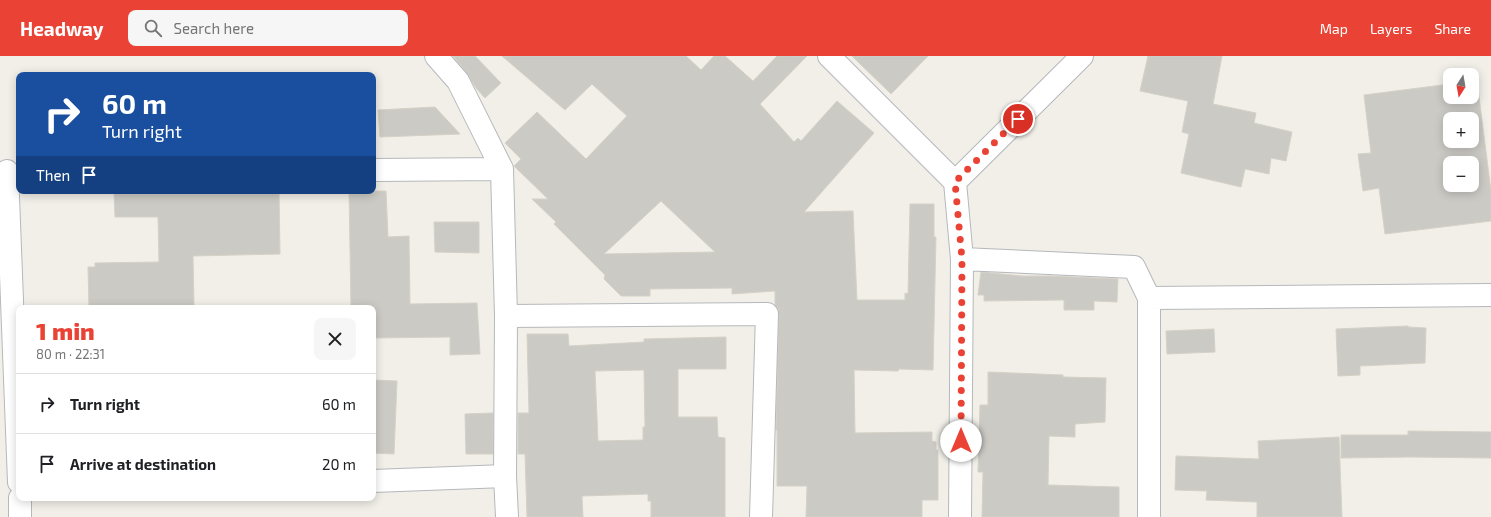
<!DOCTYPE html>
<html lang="en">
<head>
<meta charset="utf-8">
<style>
	:root { --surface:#fff; --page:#f6f6f6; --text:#202124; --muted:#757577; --line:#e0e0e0; --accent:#ea4335 }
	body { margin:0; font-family:"Exo 2",sans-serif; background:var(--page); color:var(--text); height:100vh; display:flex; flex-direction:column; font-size:15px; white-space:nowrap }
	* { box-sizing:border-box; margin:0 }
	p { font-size:13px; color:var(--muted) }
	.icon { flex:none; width:22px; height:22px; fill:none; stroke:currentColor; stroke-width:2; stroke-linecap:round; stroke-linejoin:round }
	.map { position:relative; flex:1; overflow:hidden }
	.details { position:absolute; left:16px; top:249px; width:360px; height:196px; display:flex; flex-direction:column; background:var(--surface); border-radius:8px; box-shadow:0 2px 10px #0003 }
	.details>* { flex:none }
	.guide { position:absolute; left:16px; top:16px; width:360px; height:122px; border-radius:8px; box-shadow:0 2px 10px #0003; background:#1a4fa0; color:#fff; overflow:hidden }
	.needle { width:26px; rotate:191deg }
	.fabs { position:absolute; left:1443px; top:12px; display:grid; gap:8px }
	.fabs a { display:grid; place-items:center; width:36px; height:36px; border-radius:8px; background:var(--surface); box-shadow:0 2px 10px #0003; font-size:20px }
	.pin { position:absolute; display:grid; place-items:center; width:34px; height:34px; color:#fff; margin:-17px; border:2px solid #fff; border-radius:50%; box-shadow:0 1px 4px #0007 }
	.me { position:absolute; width:44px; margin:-22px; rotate:0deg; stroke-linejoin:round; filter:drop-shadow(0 0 3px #0008) }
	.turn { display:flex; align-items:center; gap:14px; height:84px; padding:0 20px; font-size:18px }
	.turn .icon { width:52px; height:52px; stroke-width:2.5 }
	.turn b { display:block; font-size:28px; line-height:34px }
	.then { display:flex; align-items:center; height:38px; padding:0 20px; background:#0003; gap:8px; font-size:15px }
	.round { display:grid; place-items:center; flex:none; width:42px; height:42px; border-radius:8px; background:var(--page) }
	.overview { display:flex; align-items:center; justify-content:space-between; height:68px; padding:0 20px }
	h1 { font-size:24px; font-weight:800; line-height:30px; color:var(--accent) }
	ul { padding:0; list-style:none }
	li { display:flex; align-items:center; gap:12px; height:60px; padding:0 20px; border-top:1px solid var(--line) }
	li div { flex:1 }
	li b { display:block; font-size:15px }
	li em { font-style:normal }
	header { display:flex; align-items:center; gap:24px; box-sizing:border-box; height:56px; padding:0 20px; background:var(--accent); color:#fff }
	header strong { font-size:19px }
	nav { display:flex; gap:22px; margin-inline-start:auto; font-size:14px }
	.search { width:280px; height:36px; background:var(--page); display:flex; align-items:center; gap:10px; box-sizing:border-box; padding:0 14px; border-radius:8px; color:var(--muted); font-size:15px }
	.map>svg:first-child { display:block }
	.building { fill:#cccac5; stroke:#d6d1c6; fill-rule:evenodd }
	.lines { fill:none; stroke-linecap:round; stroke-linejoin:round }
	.minor-casing { stroke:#b5b8bc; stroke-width:24 }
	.minor { stroke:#fff; stroke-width:22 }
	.route { stroke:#ea4335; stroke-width:7; stroke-dasharray:0 12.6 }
</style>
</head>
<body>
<header>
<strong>Headway</strong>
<div class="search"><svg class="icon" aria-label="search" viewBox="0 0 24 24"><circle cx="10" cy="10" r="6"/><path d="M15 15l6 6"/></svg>Search here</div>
<nav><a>Map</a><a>Layers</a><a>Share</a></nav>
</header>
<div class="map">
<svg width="1491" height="461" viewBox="0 0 1491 461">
	<rect width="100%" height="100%" fill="#f1efe8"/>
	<path class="building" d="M453,0H475L501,27L485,42L476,32L467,17Z
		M502,0H686L701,14L714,0H725L753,25L777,0H807L760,48L794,86L798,82L801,85L837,45L874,77L804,156L853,155L857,244H905V237L908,238L910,148H934V181H936L933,314L899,313L898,315L854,314L855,377L932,376V385L936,386V394H938V444H922V461H806L807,430H777V374H776L779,258L778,252L775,249V235L732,238V232L650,233V240H621L604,223L605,219L554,168L556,166L532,143H548L514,110L521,103L505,87L537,56L586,103L627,60L592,28L565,54ZM661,145L715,196L604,198Z
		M852,0H928L891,38Z
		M1148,0H1222L1213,48L1256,57L1254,67L1292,76L1286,105L1271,102L1269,118L1245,113L1241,131L1181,117L1189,78L1182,76L1188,45L1140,35Z
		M1472,25H1477L1491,135V165L1385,178L1379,132L1363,135L1358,98L1371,97L1364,39L1450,28V41H1472ZM1450,63H1472V85H1450ZM1450,107H1472V129H1450Z
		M435,51L460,78L380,81L378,54Z
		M114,135H186V137L279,135L280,198L193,200L194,252H89L88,211H95V207L159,206L158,161H115Z
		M349,135H386L388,181L409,180L410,248L477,247L480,298L450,299V281L373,282V252H351Z
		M434,166H479V197L435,196Z
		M981,216L1022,220H1050L1118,223L1117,246L1094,245V254H1064V244L984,245V239H978Z
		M1408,270V271L1426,272L1425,307L1360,310V319L1338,320L1336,273Z
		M1214,273L1215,296L1167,298L1166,275Z
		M527,278H568L569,290L644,286V283L726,281V313H678V361H717L718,381L725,382V461H651V445H648V438L582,440L583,461H527L525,398H518V357H529ZM644,314L645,371H643V384L598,385L595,315Z
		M988,316L1063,319V321L1106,322L1105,366L1075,368V381L1049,380L1048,429L1119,431V461H982L983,416H978L980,349H988Z
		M373,324L397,325L394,398L373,397Z
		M493,357V398H466L465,358Z
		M1408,375L1491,376V402L1409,401L1341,402V379H1408Z
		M1339,381L1342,461H1257V446L1206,444L1207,435L1175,434L1176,400L1259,403L1258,385Z"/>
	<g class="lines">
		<defs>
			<path id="minor" d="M436,0L458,25L502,113L506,260L505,420L507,461
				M829,0L955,126L962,203L960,461
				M373,114L502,113
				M7,115L19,426
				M955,126L1082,0
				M962,203L1134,211L1149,242V461
				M1149,242L1491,239
				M506,260L767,258L761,461
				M373,425L505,420
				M20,442V461"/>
		</defs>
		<use href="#minor" class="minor-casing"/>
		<use href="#minor" class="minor"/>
	</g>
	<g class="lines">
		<path class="route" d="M961,385L962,203L955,126L1018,63"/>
	</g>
</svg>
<div class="fabs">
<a><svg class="needle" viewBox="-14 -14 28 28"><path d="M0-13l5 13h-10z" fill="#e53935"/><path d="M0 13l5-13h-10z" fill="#757577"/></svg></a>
<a>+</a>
<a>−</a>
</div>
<div class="pin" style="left:1018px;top:63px;background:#d93025"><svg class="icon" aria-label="arrive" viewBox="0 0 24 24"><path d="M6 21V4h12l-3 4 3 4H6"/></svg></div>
<svg class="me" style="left:961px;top:385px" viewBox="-20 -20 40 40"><circle r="19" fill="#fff"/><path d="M0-13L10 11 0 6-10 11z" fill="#ea4335"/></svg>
<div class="guide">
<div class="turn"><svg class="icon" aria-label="right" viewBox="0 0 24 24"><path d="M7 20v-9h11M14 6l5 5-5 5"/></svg><div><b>60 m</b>Turn right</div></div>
<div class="then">Then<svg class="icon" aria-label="arrive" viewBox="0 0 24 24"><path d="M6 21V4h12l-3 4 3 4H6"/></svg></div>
</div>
<section class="details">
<div class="overview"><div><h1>1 min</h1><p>80 m · 22:31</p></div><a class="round"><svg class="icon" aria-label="close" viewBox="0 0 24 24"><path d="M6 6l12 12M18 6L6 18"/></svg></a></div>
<ul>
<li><svg class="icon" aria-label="right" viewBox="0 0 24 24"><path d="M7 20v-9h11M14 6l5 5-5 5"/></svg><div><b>Turn right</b></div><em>60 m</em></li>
<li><svg class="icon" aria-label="arrive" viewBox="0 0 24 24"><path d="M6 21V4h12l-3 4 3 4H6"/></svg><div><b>Arrive at destination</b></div><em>20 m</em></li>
</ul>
</section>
</div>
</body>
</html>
